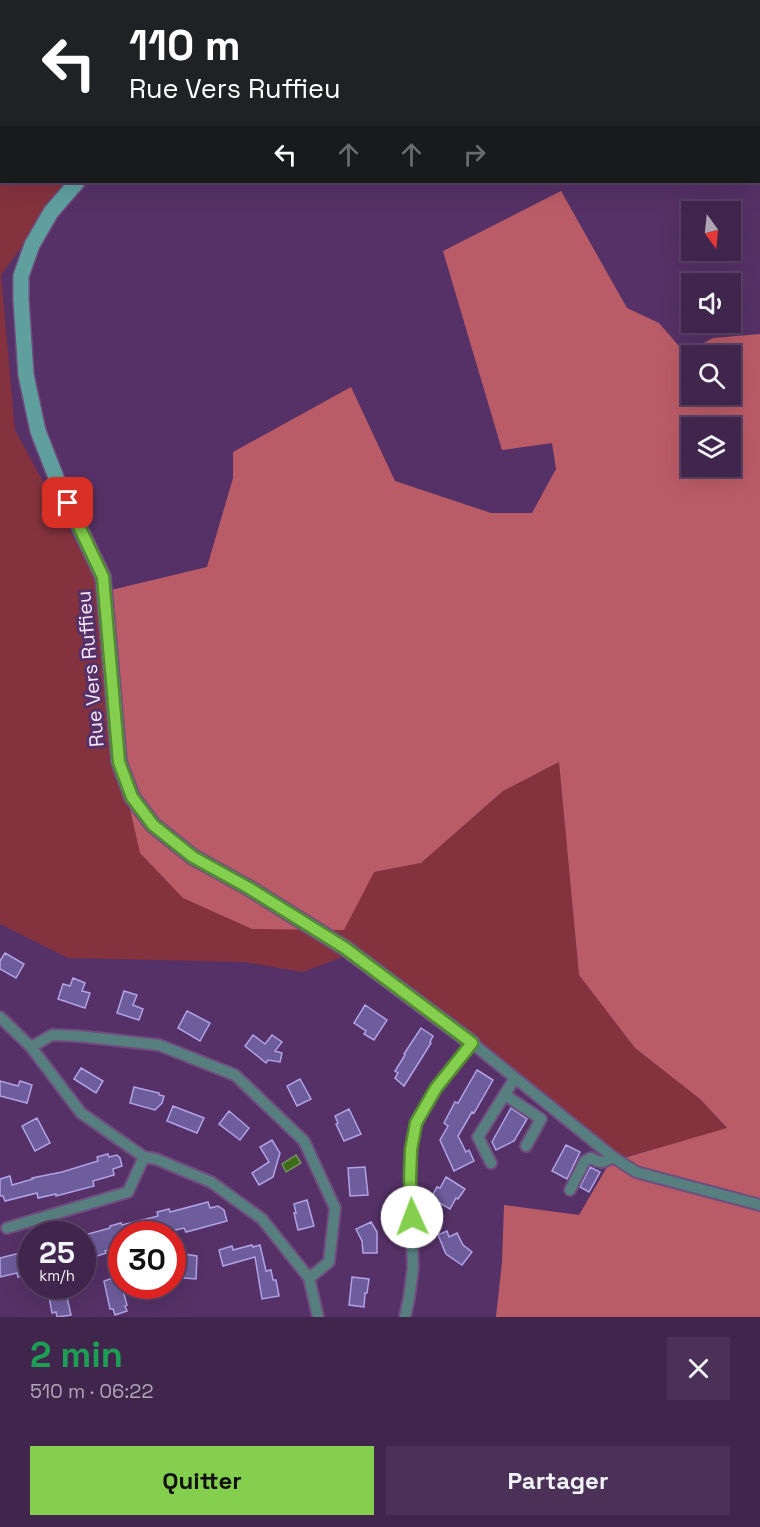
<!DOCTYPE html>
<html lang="fr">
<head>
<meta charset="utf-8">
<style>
	:root { --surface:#40254d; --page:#4b3157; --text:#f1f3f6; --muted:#aea5b6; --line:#594265; --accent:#84cf4d }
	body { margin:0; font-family:"Space Grotesk",sans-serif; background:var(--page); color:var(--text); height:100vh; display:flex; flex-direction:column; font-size:22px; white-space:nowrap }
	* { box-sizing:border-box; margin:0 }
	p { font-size:20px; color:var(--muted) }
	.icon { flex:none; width:33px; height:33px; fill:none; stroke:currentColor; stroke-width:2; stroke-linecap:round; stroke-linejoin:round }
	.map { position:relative; height:1317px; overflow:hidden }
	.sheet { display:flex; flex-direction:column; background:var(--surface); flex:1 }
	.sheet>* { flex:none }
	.banner { position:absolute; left:0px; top:0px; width:760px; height:183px; box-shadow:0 6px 24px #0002,0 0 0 2px var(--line); background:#202124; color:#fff; overflow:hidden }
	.needle { width:39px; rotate:165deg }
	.fabs { position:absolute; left:681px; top:201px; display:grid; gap:12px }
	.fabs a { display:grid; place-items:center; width:60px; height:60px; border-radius:0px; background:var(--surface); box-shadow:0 6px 24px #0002,0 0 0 2px var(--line); font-size:30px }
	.speed { position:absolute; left:18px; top:1221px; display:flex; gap:12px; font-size:30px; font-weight:700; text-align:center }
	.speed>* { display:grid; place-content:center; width:78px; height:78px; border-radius:50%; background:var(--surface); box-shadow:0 6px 24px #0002,0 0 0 2px var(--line); line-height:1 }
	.speed small { font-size:15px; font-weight:400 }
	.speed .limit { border:9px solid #d22; background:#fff; color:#111 }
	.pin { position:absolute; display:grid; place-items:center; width:51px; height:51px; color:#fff; margin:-26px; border-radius:12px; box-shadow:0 3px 9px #0006 }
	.me { position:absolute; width:66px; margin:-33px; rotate:358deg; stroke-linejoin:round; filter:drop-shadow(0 0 4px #0008) }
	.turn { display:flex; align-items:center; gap:21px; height:126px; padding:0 30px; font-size:27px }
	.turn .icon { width:78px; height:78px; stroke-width:2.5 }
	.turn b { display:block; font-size:42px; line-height:51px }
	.lanes { display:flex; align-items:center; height:57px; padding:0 30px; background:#0003; justify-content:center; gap:30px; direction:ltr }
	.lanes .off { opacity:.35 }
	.round { display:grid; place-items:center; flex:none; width:63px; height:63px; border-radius:0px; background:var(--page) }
	.head { display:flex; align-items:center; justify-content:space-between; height:102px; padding:0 30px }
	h1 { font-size:36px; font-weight:700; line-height:45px; color:#1e9e55 }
	.button { display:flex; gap:12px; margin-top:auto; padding:12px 30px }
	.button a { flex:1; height:69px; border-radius:0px; background:var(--accent); color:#111; font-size:24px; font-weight:700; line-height:69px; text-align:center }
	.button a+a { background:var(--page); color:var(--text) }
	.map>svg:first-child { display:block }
	.green { fill:#84323e }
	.forest { fill:#ba5c67; fill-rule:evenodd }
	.water { fill:#3d6b19; stroke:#74905d; stroke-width:1.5 }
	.building { fill:#6d5d9c; stroke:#b1a2e6; stroke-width:1.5 }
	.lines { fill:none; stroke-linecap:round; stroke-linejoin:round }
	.street-casing { stroke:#6f4e7f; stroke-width:14 }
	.secondary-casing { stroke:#6f4e7f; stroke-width:18 }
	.street { stroke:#577f7f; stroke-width:10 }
	.secondary { stroke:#5fa09f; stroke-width:15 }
	.route-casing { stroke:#568732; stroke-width:15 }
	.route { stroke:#84cf4d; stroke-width:10 }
	.labels { text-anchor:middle; stroke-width:6; stroke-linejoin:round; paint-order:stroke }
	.street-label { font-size:20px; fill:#f5e8fb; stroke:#563167 }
</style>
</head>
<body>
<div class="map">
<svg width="760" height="1317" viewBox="0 0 760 1317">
	<rect width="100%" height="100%" fill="#563167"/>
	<path class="green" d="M0,0H197L196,2H2V182H69L1,275L15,430L96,579L374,872L421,863L503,791L559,762L579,975L635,1048L700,1099L727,1129L618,1159L353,953L303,972L244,962L68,958L0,924Z"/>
	<path class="forest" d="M561,191L627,308L659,323L685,353L713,338L760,334V1317H496L502,1262L504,1205L579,1215L610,1162L727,1128L700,1099L635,1048L579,975L559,762L503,791L421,863L374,872L344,930L252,929L183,898L140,853L123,778L111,590L207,567L233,478V452L351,387L395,481L491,513H532L556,469L552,443L502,450L443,251ZM692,356H730V394H692ZM692,428H730V466H692Z"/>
	<path class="water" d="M296,1155L301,1163L286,1172L282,1164Z"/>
	<path class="building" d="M5,953L24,964L16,978L0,969V961Z
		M73,978L85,983L82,991L90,993L85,1008L58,999L63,984L70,986Z
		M124,991L137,995L133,1005L143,1009L139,1020L117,1013Z
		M365,1005L387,1020L374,1040L364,1034L366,1031L354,1023Z
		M187,1011L210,1023L200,1041L178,1028Z
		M421,1028L433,1036L430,1042L431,1043L404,1086L395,1078L398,1073L395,1071L405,1055L404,1054Z
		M253,1035L265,1044L272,1035L282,1042L275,1051L282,1053L280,1062L268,1060L266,1063L245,1046Z
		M81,1068L103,1081L96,1093L74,1079Z
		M477,1070L493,1080L474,1113L472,1112L458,1136L466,1152L469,1150L474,1161L454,1171L440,1140L448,1126L444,1123L455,1102L458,1103Z
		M300,1079L311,1099L297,1106L287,1086Z
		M0,1081L18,1086L20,1081L32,1085L27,1103L0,1096Z
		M134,1087L159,1093V1095L164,1096L162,1103L155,1110L130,1103Z
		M173,1106L204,1118L197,1133L167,1121Z
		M511,1108L527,1119L514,1141L496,1150L492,1142Z
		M349,1109L361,1134L344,1141L336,1124L338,1123L335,1116Z
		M229,1111L249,1128L240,1140L219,1124Z
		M37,1118L50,1143L35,1151L22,1126Z
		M272,1140L280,1153L273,1177L259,1185L252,1173L269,1162L260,1147Z
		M566,1145L580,1152L567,1179L552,1171Z
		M108,1154L109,1157L117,1155L120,1158L122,1166L113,1169L114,1175L93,1181L94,1186L56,1196V1194L38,1198L37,1193L5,1201L3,1196H0V1179L10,1176L12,1185L33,1179L32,1178L62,1172L98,1161L97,1157Z
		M365,1167L368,1195L350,1196L348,1168Z
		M590,1167L600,1172L589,1192L580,1187Z
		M446,1177L465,1189L458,1199L456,1198L450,1209L431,1198L437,1187L440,1188Z
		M307,1200L314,1226L298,1230L294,1213H296L294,1204Z
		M208,1202L210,1208L218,1206L224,1210L227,1221L186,1232L184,1228L159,1234H122V1246L105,1251L106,1253L94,1257L88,1234L110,1228V1226L121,1223L122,1225L158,1216L157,1212L169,1209L170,1212Z
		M371,1222L377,1232V1253H363L362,1241L356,1229Z
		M447,1231L449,1237L457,1233L463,1245L472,1252L462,1265L446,1254L438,1235Z
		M252,1245L253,1247L260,1245L266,1271L271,1270L273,1280H276L279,1296L262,1299L255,1257L223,1266L219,1250L232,1246L233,1250Z
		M24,1252L29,1274L18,1277L17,1273L0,1277V1258Z
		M184,1254L197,1256L196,1279L172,1277V1264L183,1265Z
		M119,1276L127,1305L125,1306L127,1311L115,1315L113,1309H110L104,1281Z
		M352,1277L369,1279L367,1293H365L364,1307L349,1305Z
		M65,1288L71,1315L57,1317L56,1312L52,1313L48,1292Z"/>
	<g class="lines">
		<defs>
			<path id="street" d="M0,1017L31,1047L81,1113L144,1157L156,1159L211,1182L262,1219L309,1278L318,1317
				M31,1047L52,1035L78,1036L159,1045L235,1075L304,1141L335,1208L329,1262L309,1278
				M505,1095L541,1119L526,1146
				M491,1163L478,1137L515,1078
				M570,1190L585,1161L591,1158C601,1164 603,1163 613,1157
				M7,1228L128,1192L144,1157
				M405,1317L409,1298L413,1268L410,1177L411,1150L416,1123L436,1088L472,1043L613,1157L636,1172L760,1205"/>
			<path id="secondary" d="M206,2L207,0
				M77,182L51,212L32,245L21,276V300L26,375L38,431L59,485L103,577L119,762L132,797L153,825L193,857L249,888L345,948L472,1043"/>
		</defs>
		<use href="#street" class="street-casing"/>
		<use href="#secondary" class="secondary-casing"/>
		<use href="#street" class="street"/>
		<use href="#secondary" class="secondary"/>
	</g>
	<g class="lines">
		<defs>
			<path id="route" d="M68,503L103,577L119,762L132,797L153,825L193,857L249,888L345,948L472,1043L436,1088L416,1123L411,1150L410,1178L412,1217"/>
		</defs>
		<use href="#route" class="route-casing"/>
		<use href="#route" class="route"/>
	</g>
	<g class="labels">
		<g class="street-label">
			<text transform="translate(90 669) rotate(-95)" y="7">Rue Vers Ruffieu</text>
		</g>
	</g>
</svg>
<div class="fabs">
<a><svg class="needle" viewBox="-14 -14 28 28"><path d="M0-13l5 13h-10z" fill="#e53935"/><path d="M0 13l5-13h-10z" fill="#aea5b6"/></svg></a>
<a><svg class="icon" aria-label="sound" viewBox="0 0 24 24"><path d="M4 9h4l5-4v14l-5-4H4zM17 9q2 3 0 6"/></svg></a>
<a><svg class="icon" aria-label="search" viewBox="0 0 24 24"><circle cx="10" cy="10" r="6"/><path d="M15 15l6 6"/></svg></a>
<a><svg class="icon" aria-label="layers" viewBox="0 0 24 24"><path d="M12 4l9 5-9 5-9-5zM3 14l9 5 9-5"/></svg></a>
</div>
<div class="speed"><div>25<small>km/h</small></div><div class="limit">30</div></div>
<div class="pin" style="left:68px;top:503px;background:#d93025"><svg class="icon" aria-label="arrive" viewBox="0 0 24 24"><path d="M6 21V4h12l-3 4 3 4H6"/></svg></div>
<svg class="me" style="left:412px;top:1217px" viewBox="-20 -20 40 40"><circle r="19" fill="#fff"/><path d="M0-13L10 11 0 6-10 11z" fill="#84cf4d"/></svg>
<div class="banner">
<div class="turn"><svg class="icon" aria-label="left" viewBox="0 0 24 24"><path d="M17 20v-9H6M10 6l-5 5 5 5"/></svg><div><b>110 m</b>Rue Vers Ruffieu</div></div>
<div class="lanes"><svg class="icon" aria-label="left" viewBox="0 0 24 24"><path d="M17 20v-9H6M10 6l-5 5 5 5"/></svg><svg class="icon off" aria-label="ahead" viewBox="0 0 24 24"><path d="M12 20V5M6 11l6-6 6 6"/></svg><svg class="icon off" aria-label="ahead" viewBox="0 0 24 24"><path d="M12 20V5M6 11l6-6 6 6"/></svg><svg class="icon off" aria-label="right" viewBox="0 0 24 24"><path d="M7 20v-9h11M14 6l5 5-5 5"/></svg></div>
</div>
</div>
<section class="sheet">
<div class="head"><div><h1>2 min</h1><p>510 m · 06:22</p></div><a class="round"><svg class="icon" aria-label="close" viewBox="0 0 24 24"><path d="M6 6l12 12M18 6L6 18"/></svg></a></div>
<div class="button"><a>Quitter</a><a>Partager</a></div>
</section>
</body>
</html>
